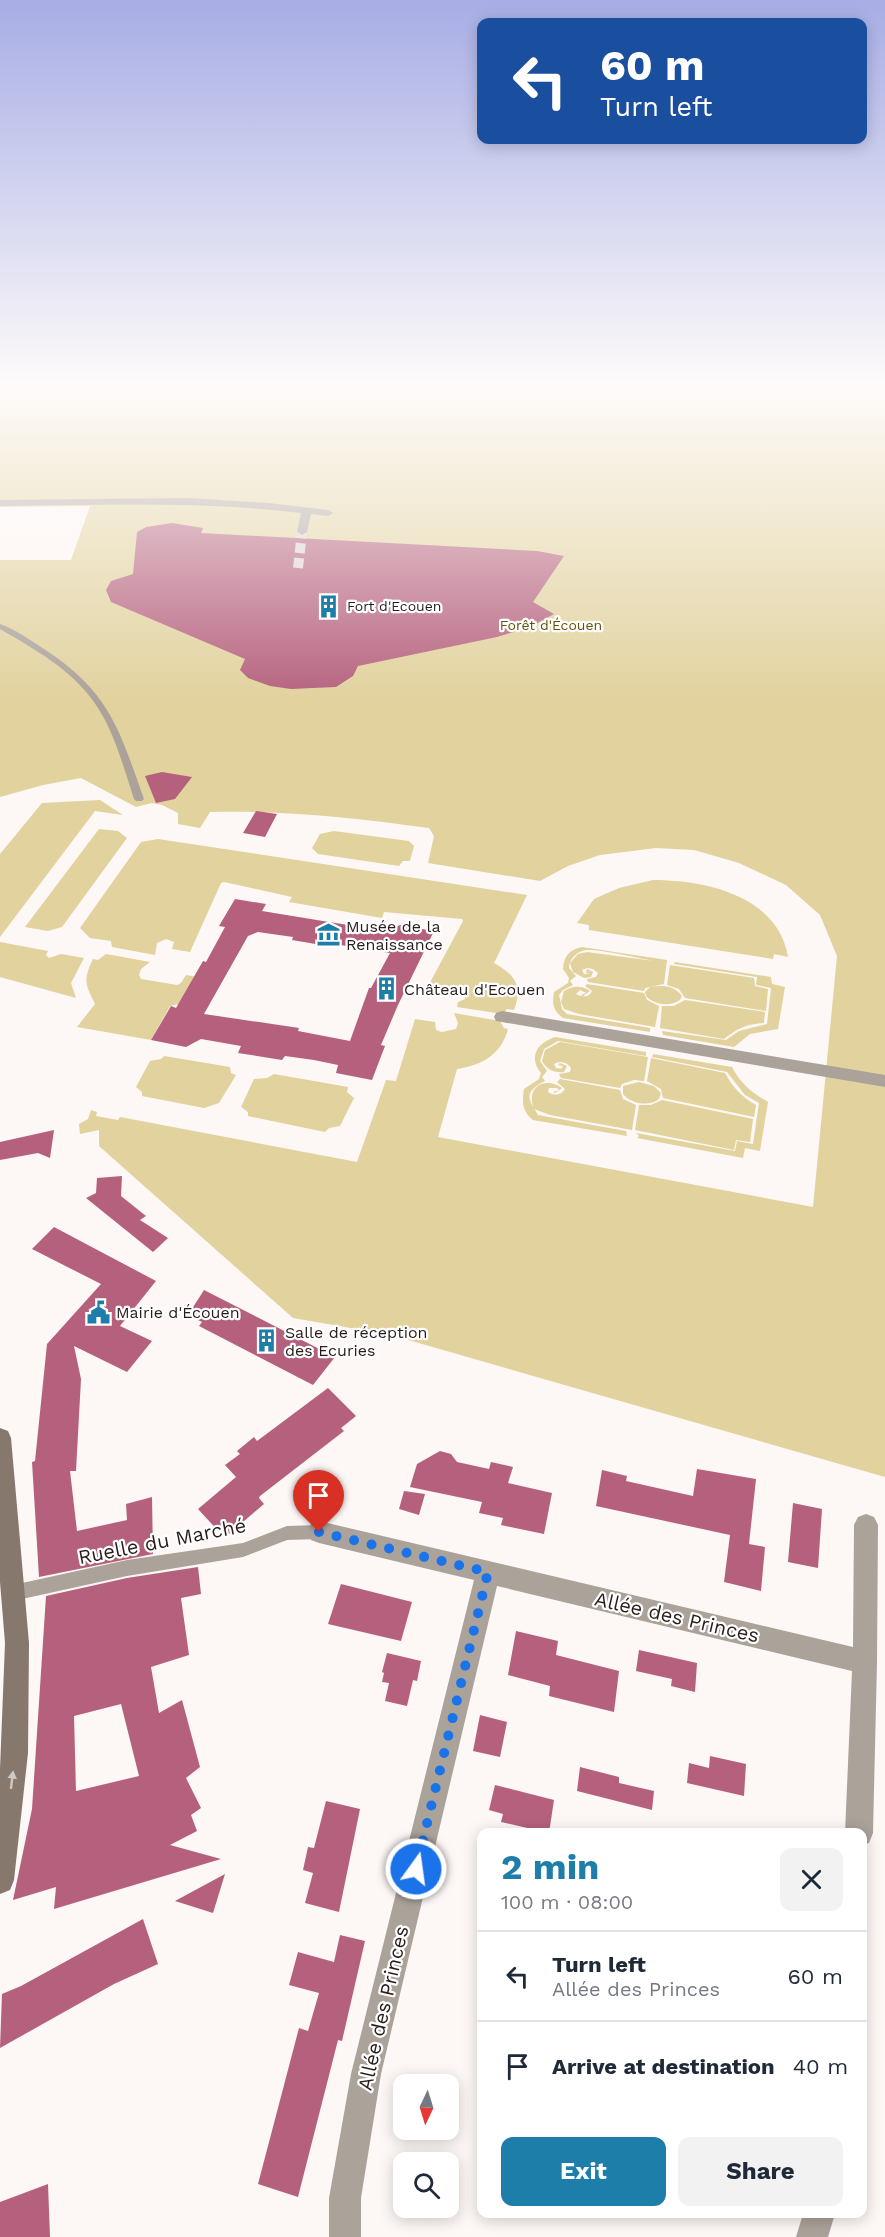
<!DOCTYPE html>
<html lang="en">
<head>
<meta charset="utf-8">
<style>
	:root { --surface:#fff; --page:#f2f2f3; --text:#1f2937; --muted:#747a83; --line:#e0e1e3; --accent:#1e7eaa }
	body { margin:0; font-family:"Work Sans",sans-serif; background:var(--page); color:var(--text); height:100vh; display:flex; flex-direction:column; font-size:22px; white-space:nowrap }
	* { box-sizing:border-box; margin:0 }
	p { font-size:20px; color:var(--muted) }
	.icon { flex:none; width:33px; height:33px; fill:none; stroke:currentColor; stroke-width:2; stroke-linecap:round; stroke-linejoin:round }
	.map { position:relative; flex:1; overflow:hidden }
	.drawer { position:absolute; left:477px; top:1828px; width:390px; height:390px; display:flex; flex-direction:column; background:var(--surface); border-radius:12px; box-shadow:0 3px 15px #0003 }
	.drawer>* { flex:none }
	.top-card { position:absolute; left:477px; top:18px; width:390px; height:126px; border-radius:12px; box-shadow:0 3px 15px #0003; background:#1a4fa0; color:#fff; overflow:hidden }
	.needle { width:39px; rotate:184deg }
	.controls { position:absolute; left:393px; top:2074px; display:grid; gap:12px }
	.controls a { display:grid; place-items:center; width:66px; height:66px; border-radius:12px; background:var(--surface); box-shadow:0 3px 15px #0003; font-size:30px }
	.pin { position:absolute; display:grid; place-items:center; width:51px; height:51px; color:#fff; margin:-62px -26px; border-radius:50% 50% 50% 0; rotate:-45deg; box-shadow:0 0 6px #0007 }
	.pin .icon { rotate:45deg }
	.me { position:absolute; width:66px; margin:-33px; rotate:14deg; stroke-linejoin:round; filter:drop-shadow(0 0 4px #0008) }
	.turn { display:flex; align-items:center; gap:21px; height:126px; padding:0 24px; font-size:27px }
	.turn .icon { width:78px; height:78px; stroke-width:2.5 }
	.turn b { display:block; font-size:42px; line-height:51px }
	.round { display:grid; place-items:center; flex:none; width:63px; height:63px; border-radius:12px; background:var(--page) }
	.summary { display:flex; align-items:center; justify-content:space-between; height:102px; padding:0 24px }
	h1 { font-size:36px; font-weight:700; line-height:45px; color:var(--accent) }
	.action { display:flex; gap:12px; margin-top:auto; padding:12px 24px }
	.action a { flex:1; height:69px; border-radius:12px; background:var(--accent); color:#fff; font-size:24px; font-weight:700; line-height:69px; text-align:center }
	.action a+a { background:var(--page); color:var(--text) }
	ul { padding:0; list-style:none }
	li { display:flex; align-items:center; gap:18px; height:90px; padding:0 24px; border-top:2px solid var(--line) }
	li div { flex:1 }
	li b { display:block; font-size:22px }
	li em { font-style:normal }
	.map>svg:first-child { display:block }
	.green { fill:#e1d29e }
	.building { fill:#b5617d; fill-rule:evenodd }
	.lines { fill:none; stroke-linecap:round; stroke-linejoin:round }
	.street-tunnel { stroke:#ddd6d4; stroke-width:10; stroke-dasharray:10 5; stroke-linecap:butt }
	.lane { fill:#aba29a; fill-rule:evenodd }
	.street { fill:#aba29a; fill-rule:evenodd }
	.secondary { fill:#86786d; fill-rule:evenodd }
	.oneway { fill:#cfc9c5 }
	.route { stroke:#1a73e8; stroke-width:10; stroke-dasharray:0 18 }
	.labels { text-anchor:middle; stroke-width:4.5; stroke-linejoin:round; paint-order:stroke }
	.far-poi-label { font-size:14px; fill:#281d1b; stroke:#fff; text-anchor:start }
	.far-park-label { font-size:14px; fill:#62510a; stroke:#fff }
	.poi-label { font-size:16px; fill:#281d1b; stroke:#fff; text-anchor:start }
	.near-street-label { font-size:20px; fill:#281d1b; stroke:#fff }
</style>
</head>
<body>
<div class="map">
<svg width="885" height="2237" viewBox="0 0 885 2237">
	<rect width="100%" height="100%" fill="#fdf7f5"/>
	<path class="green" d="M0,389H885V1477L391,1335L293,1318L99,1146V1130L80,1134L79,1124L88,1119L91,1110L97,1112L96,1116L118,1120L120,1117L357,1162L386,1080L396,1081L415,1019L435,1022L436,1030L442,1032L456,1029L458,1023L454,1013L500,1021L504,1028L508,1029C501,1055 482,1065 457,1069L438,1137L813,1207L837,956L820,915L786,885L739,863L694,850L656,848L600,855L568,866L540,881L428,863L434,836L429,828C356,818 284,810 210,812L200,828L178,824V813L162,805L152,803L136,807L81,778L43,785L0,797V560H71L90,506L0,507Z
		M100,800L123,815L95,811L0,937V854L42,803Z
		M99,829L118,831L127,838L62,927L48,931L25,927Z
		M334,831L409,841L414,846L410,861H403L399,866L318,854L312,848L320,834Z
		M158,839L527,895L494,963C515,975 523,985 514,1010L507,1009L503,1014L457,1007L458,1002L465,999V991L455,986L444,993L426,990L463,921L462,919L384,912L382,918L289,902L292,897L224,882L221,883L190,952L172,949L174,942L166,939L157,943L155,955L112,947L111,941L90,938L80,928L141,842Z
		M653,880C706,880 778,896 788,957L774,954L773,959L589,930V925L577,923L594,899L619,888Z
		M0,942L48,951L46,955L49,958L61,954L84,958L71,983L76,998L0,977Z
		M582,947L667,960L664,984L645,988L644,991L588,982L587,979L596,977L598,973C593,968 588,967 582,970L584,974H590L586,973L587,969L593,972L591,977L584,978L573,972L570,963L578,954L587,952L654,961C639,958 599,949 586,950C578,951 569,958 569,968L576,976L570,981L573,985L563,990L559,995L562,1009L567,1014L650,1028V1032L563,1018C553,1011 552,1004 554,992L568,983L569,978L563,969C564,956 569,950 582,947Z
		M106,954L150,962L141,969L139,975L141,979L177,985L181,983L186,975L198,977L183,1003L170,1006L151,1040L77,1027L95,1004C85,984 83,980 93,959L98,960Z
		M675,962L771,977L772,984L785,987L778,1029L750,1034L734,1047L663,1035L662,1031L726,1040L739,1031L767,1024L771,988L756,985L757,977L674,964Z
		M670,965L754,978L755,986L768,989L766,1011L685,998L679,989L667,985Z
		M587,984L644,993L647,1000L659,1006L655,1027L579,1014L564,1009L561,1002L564,991C573,986 581,985 590,991L583,996L581,995L586,993L580,990L576,994C582,997 589,998 592,991L585,986Z
		M650,987C662,985 674,985 682,996L680,1000C670,1007 654,1005 646,996L645,992Z
		M685,1000L765,1012L764,1023C747,1024 738,1028 724,1039L660,1028L662,1006H674Z
		M555,1037L646,1052V1056L558,1041L544,1049L540,1061L547,1071L542,1077L545,1081C523,1092 528,1099 538,1115L626,1131L627,1136L533,1120C522,1111 522,1102 524,1089L539,1079L541,1073C528,1057 537,1043 555,1037Z
		M560,1042L648,1057L644,1081L634,1080L622,1084L620,1088L561,1078L559,1074L570,1072L571,1068C567,1062 560,1060 554,1064L556,1068L561,1069L563,1066L558,1065L560,1063L567,1066L564,1072C554,1073 547,1070 542,1061L545,1050Z
		M653,1054L732,1067C741,1084 751,1092 768,1102L760,1151L745,1148L743,1158L637,1138L639,1136L636,1133L735,1151L737,1141L753,1144L759,1103L745,1095L727,1072L652,1057Z
		M164,1056L230,1067L231,1073L236,1075L219,1103L204,1108L142,1096V1092L136,1087L150,1061L161,1059Z
		M651,1058L725,1073C733,1088 742,1097 756,1105L754,1117L663,1098L661,1089L647,1081Z
		M274,1074L348,1087L347,1092L354,1098L340,1126L329,1128L325,1132L248,1116V1112L241,1107L254,1079L267,1078Z
		M560,1079L620,1090L623,1099L636,1105L632,1130L550,1115L534,1109C525,1087 545,1076 562,1088L555,1093L553,1092L559,1090L557,1088H549L548,1092C554,1096 561,1096 565,1089L557,1082Z
		M639,1082L654,1086L661,1093L659,1099C649,1107 631,1104 623,1094V1086Z
		M662,1100L753,1119L750,1142L736,1140L734,1150L635,1130L639,1105H651Z"/>
	<path class="building" d="M172,523L203,528L201,533L537,551L564,556L533,602L554,614L530,627L497,637L358,666L353,676L336,687L291,689L270,686L248,678L240,670L245,659L111,602L106,590L111,581L133,574L137,532L146,527Z
		M162,772L192,777L175,799L156,803L145,776Z
		M256,811L277,814L265,837L243,833Z
		M235,899L266,904L262,911L329,922L387,931L400,925L434,931L398,1005L381,1045L385,1046L372,1080L336,1073L338,1065L314,1060L285,1056L282,1060L238,1053L241,1046L201,1039L186,1047L151,1040L171,1006L176,1008L203,961L206,962L225,927L219,926ZM258,932L293,937L292,940L333,947L334,944L390,953L371,988H369L350,1041L298,1031L299,1028L204,1014L248,936Z
		M54,1130L50,1158L38,1153L0,1160V1142Z
		M122,1176L121,1196L146,1216L140,1220L168,1238L153,1252L86,1198L96,1193L97,1178Z
		M54,1227L156,1281L120,1326L152,1341L127,1372L74,1346L81,1379L76,1471H70L77,1531L127,1520L126,1504L152,1497L153,1554L39,1577L32,1462L35,1461L47,1344L101,1284L32,1249Z
		M204,1290L335,1357L313,1385L199,1326L202,1322L188,1315Z
		M328,1388L356,1416L341,1428L344,1431L260,1496L259,1498L264,1504L229,1534H221L198,1509L236,1477L225,1465L240,1454L237,1451L254,1437L257,1441Z
		M440,1451L451,1454L457,1462L489,1469L491,1462L513,1467L508,1483L552,1493L544,1534L501,1525L503,1518L479,1513L482,1502L410,1487L417,1464Z
		M697,1469L756,1479L749,1544L765,1547L761,1591L724,1582L730,1535L596,1506L602,1470L627,1476L626,1481L693,1496Z
		M404,1491L425,1494L419,1515L399,1509Z
		M793,1503L822,1509L818,1568L788,1562Z
		M198,1567L201,1594L181,1598L189,1655L151,1667L159,1713L182,1700L200,1767L186,1778L201,1808L191,1815L197,1831L170,1845L221,1859L54,1909L56,1887L13,1900L32,1809L46,1596L127,1578ZM121,1704L139,1776L76,1791L74,1716Z
		M341,1584L412,1602L401,1641L328,1624Z
		M516,1631L558,1641L556,1655L619,1671L614,1712L549,1696L550,1686L508,1675Z
		M639,1650L697,1663L695,1692L671,1686L672,1679L636,1671Z
		M387,1653L421,1661L417,1681L413,1680L407,1706L385,1701L389,1683L382,1682L384,1673L382,1672Z
		M480,1715L507,1722L500,1757L473,1751Z
		M710,1756L746,1764L744,1796L687,1783L689,1763L709,1768Z
		M580,1767L619,1777V1783L654,1791L652,1810L577,1791Z
		M495,1785L554,1800L549,1833L501,1822L503,1814L489,1810Z
		M326,1801L360,1809L339,1912L305,1903L313,1873L303,1870L308,1847L314,1848Z
		M225,1874L213,1913L175,1901Z
		M143,1919L158,1964L114,1984L0,2048L2,1994L21,1986Z
		M340,1935L365,1941L342,2041L338,2040L298,2197L258,2184L299,2028L308,2031L319,1993L289,1985L298,1952L334,1962Z
		M48,2184L50,2237H0V2202Z"/>
	<g class="lines">
		<path class="street-tunnel" d="M298,568L302,532"/>
		<path class="lane" d="M0,624C15,629 30,640 44,649C110,692 119,729 144,799L142,801H136L134,799C123,766 114,730 94,702C71,669 34,649 0,629Z
			M319,1525L324,1527L327,1532L324,1537L319,1539L287,1540L243,1557L127,1576L13,1601L7,1599L5,1593L7,1587L13,1585L127,1560L243,1543L287,1526Z"/>
		<path class="street" d="M189,498L269,503L328,510L333,513L328,516L311,514L307,532L302,535L297,532L301,513C201,501 100,505 0,506V500Z
			M502,1011L885,1075V1087L496,1021L494,1017L496,1013Z
			M866,1514L874,1517L878,1525L877,1662L873,1833L869,1843L862,1845V1833H845L852,1671L497,1586L381,2074L361,2198V2237H329V2198L351,2074L474,1580L319,1543L311,1540L307,1532L311,1524L319,1521L853,1647L854,1525L858,1517Z
			M803,2214H835L828,2237H796Z"/>
		<path class="secondary" d="M0,1428L8,1431L11,1438L29,1643L28,1753L14,1880L10,1890L0,1894V1769L5,1643L0,1582Z"/>
	</g>
	<defs><path id="oneway-solid" d="M-6-.8H1V-3.2L6.5 0L1 3.2V.8H-6Z" transform="scale(1.5)"/></defs>
	<use class="oneway" href="#oneway-solid" transform="translate(12 1780) rotate(-83)"/>
	<linearGradient id="sky" x2="0" y2="1"><stop stop-color="#a7ade5"/><stop offset="0.55" stop-color="#fefbfa"/><stop offset="1" stop-color="#fefbfa" stop-opacity="0"/></linearGradient>
	<rect width="885" height="702" fill="url(#sky)"/>
	<g class="lines">
		<path class="route" d="M319,1532L488,1572L416,1869"/>
	</g>
	<defs>
		<symbol id="building-bare" viewBox="-9 -9 18 18"><path d="M-4-6H4V6H1V3H-1V6H-4ZM-2.5-4.3h1.7v1.8h-1.7ZM.8-4.3h1.7v1.8H.8ZM-2.5-1h1.7V.8h-1.7ZM.8-1h1.7V.8H.8Z" fill="#1e7eaa" stroke="#fff" stroke-width="2.5" paint-order="stroke"/></symbol>
		<symbol id="museum-bare" viewBox="-9 -9 18 18"><path d="M0-6L6-3V-2H-6V-3ZM-5-1h2V3h-2ZM-1-1h2V3h-2ZM3-1h2V3H3ZM-6 4H6V6H-6Z" fill="#1e7eaa" stroke="#fff" stroke-width="2.5" paint-order="stroke"/></symbol>
		<symbol id="civic-bare" viewBox="-9 -9 18 18"><path d="M-.6-6.5H3V-4.5H.6V-3L4-1V1h2V6H-6V1h2V-1L-.6-3ZM-1.2 2.5V6h2.4V2.5Z" fill="#1e7eaa" stroke="#fff" stroke-width="2.5" paint-order="stroke"/></symbol>
	</defs>
	<g fill-rule="evenodd">
		<use href="#building-bare" x="312" y="590" width="33" height="33"/>
		<use href="#museum-bare" x="312" y="918" width="33" height="33"/>
		<use href="#building-bare" x="370" y="972" width="33" height="33"/>
		<use href="#civic-bare" x="82" y="1296" width="33" height="33"/>
		<use href="#building-bare" x="250" y="1324" width="33" height="33"/>
	</g>
	<g class="labels">
		<g class="far-poi-label">
			<text x="347" y="611">Fort d'Ecouen</text>
		</g>
		<g class="far-park-label">
			<text x="551" y="630">Forêt d'Écouen</text>
		</g>
		<g class="poi-label">
			<text x="346" y="932">Musée de la<tspan x="346" dy="18">Renaissance</tspan></text>
			<text x="404" y="995">Château d'Ecouen</text>
			<text x="116" y="1318">Mairie d'Écouen</text>
			<text x="285" y="1338">Salle de réception<tspan x="285" dy="18">des Ecuries</tspan></text>
		</g>
		<g class="near-street-label">
			<text transform="translate(162 1541) rotate(-11)" y="7">Ruelle du Marché</text>
			<text transform="translate(677 1617) rotate(13)" y="7">Allée des Princes</text>
			<text transform="translate(383 2008) rotate(-77)" y="7">Allée des Princes</text>
		</g>
	</g>
</svg>
<div class="controls">
<a><svg class="needle" viewBox="-14 -14 28 28"><path d="M0-13l5 13h-10z" fill="#e53935"/><path d="M0 13l5-13h-10z" fill="#747a83"/></svg></a>
<a><svg class="icon" aria-label="search" viewBox="0 0 24 24"><circle cx="10" cy="10" r="6"/><path d="M15 15l6 6"/></svg></a>
</div>
<div class="pin" style="left:319px;top:1532px;background:#d93025"><svg class="icon" aria-label="arrive" viewBox="0 0 24 24"><path d="M6 21V4h12l-3 4 3 4H6"/></svg></div>
<svg class="me" style="left:416px;top:1869px" viewBox="-20 -20 40 40"><circle r="17" fill="#1a73e8" stroke="#fff" stroke-width="3"/><path d="M0-11L8 9 0 5-8 9z" fill="#fff"/></svg>
<div class="top-card">
<div class="turn"><svg class="icon" aria-label="left" viewBox="0 0 24 24"><path d="M17 20v-9H6M10 6l-5 5 5 5"/></svg><div><b>60 m</b>Turn left</div></div>
</div>
<section class="drawer">
<div class="summary"><div><h1>2 min</h1><p>100 m · 08:00</p></div><a class="round"><svg class="icon" aria-label="close" viewBox="0 0 24 24"><path d="M6 6l12 12M18 6L6 18"/></svg></a></div>
<ul>
<li><svg class="icon" aria-label="left" viewBox="0 0 24 24"><path d="M17 20v-9H6M10 6l-5 5 5 5"/></svg><div><b>Turn left</b><p>Allée des Princes</p></div><em>60 m</em></li>
<li><svg class="icon" aria-label="arrive" viewBox="0 0 24 24"><path d="M6 21V4h12l-3 4 3 4H6"/></svg><div><b>Arrive at destination</b></div><em>40 m</em></li>
</ul>
<div class="action"><a>Exit</a><a>Share</a></div>
</section>
</div>
</body>
</html>
